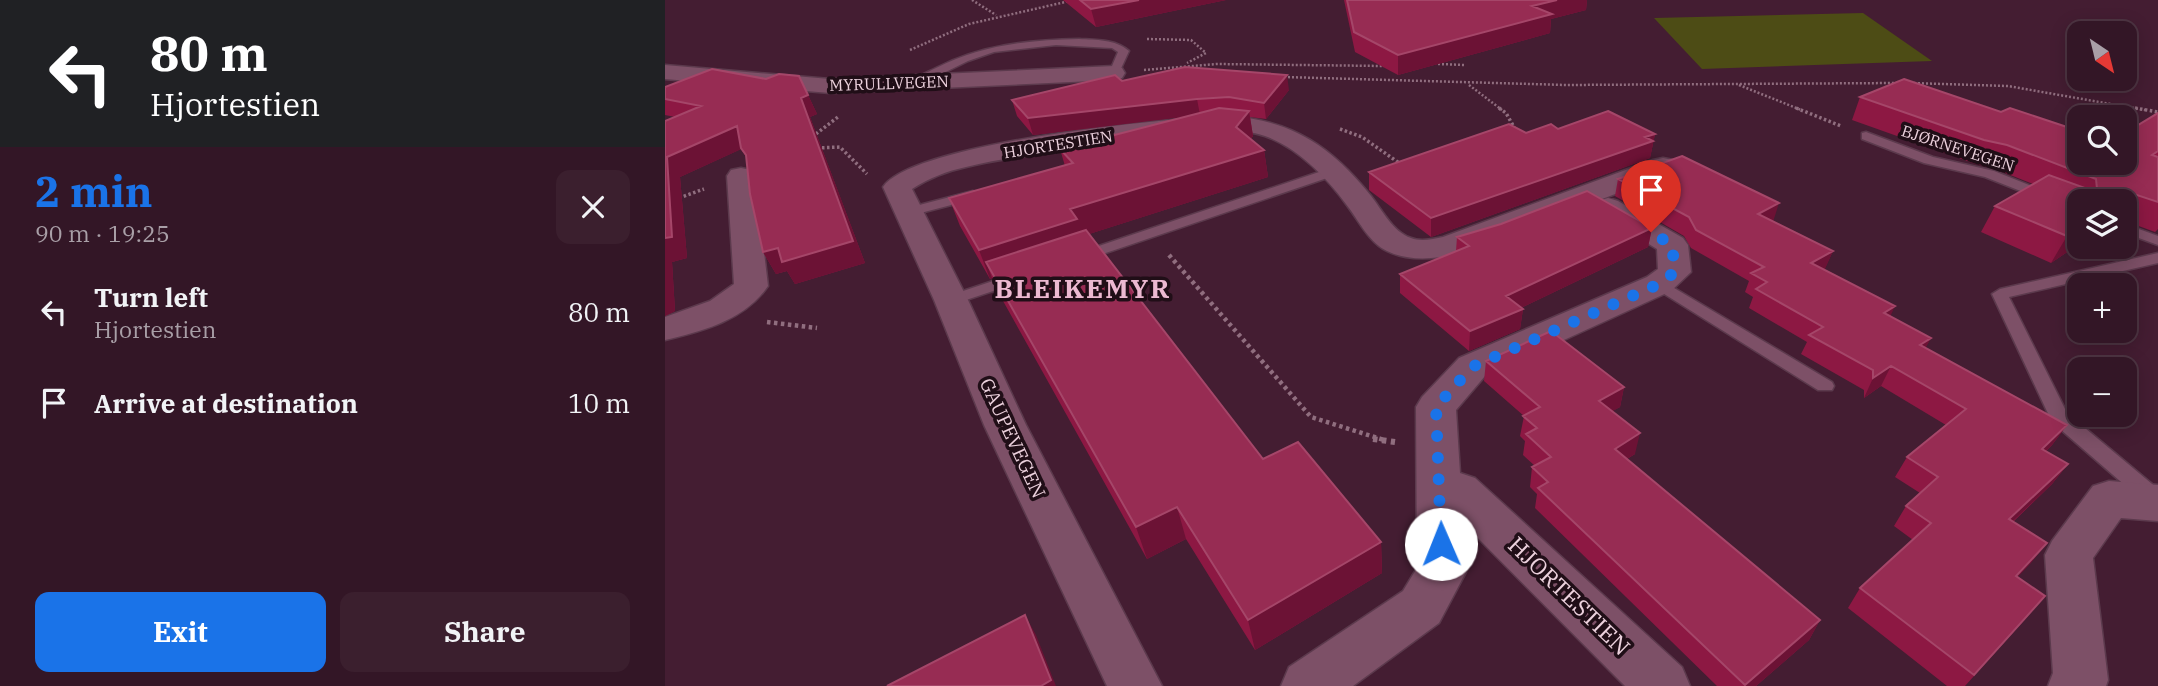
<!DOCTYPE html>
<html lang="en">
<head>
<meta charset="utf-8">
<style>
	:root { --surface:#331626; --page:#3b1f2e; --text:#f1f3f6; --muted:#a99fa7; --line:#4e3543; --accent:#1a73e8 }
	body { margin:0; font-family:"IBM Plex Serif",serif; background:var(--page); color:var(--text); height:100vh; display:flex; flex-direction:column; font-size:26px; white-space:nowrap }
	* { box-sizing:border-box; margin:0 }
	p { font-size:23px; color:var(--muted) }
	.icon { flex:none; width:38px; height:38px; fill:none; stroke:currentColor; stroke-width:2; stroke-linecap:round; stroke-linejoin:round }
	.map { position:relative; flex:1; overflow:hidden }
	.side { display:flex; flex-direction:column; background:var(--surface); width:665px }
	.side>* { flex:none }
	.guide { background:#202124; color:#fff; overflow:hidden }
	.needle { width:46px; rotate:145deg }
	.tools { position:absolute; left:1402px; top:21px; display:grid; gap:14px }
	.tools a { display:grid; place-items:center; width:70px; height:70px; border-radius:14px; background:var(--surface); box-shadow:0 4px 18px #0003,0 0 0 2px var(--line); font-size:35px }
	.pin { position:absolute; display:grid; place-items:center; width:60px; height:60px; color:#fff; margin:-72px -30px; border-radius:50% 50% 50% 0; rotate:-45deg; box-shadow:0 0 7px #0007 }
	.pin .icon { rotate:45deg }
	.me { position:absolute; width:77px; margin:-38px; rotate:359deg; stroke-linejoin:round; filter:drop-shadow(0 0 5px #0008) }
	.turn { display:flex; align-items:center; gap:24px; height:147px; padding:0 35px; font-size:32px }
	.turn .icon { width:91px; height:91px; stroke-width:2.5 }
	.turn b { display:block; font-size:49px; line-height:60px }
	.round { display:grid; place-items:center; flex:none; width:74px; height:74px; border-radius:14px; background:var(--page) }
	.headline { display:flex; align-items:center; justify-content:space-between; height:119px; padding:0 35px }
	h1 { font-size:42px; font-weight:800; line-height:52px; color:var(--accent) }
	.primary-button { display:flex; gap:14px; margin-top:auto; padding:14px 35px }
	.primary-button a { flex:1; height:80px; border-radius:14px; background:var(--accent); color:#fff; font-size:28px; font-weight:800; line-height:80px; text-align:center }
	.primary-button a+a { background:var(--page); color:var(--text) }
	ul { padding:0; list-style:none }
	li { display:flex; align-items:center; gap:21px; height:91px; padding:0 35px }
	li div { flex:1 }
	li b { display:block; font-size:26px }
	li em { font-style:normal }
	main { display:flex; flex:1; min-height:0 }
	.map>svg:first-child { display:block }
	.green { fill:#4d4c15 }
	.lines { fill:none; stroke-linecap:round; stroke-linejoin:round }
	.service-casing { stroke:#5c3a4d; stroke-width:3 }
	.minor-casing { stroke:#5c3a4d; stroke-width:3 }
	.path-far3 { stroke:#906e7f; stroke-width:2.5; stroke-dasharray:2 2; stroke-linecap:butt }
	.path-far2 { stroke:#906e7f; stroke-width:3.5; stroke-dasharray:2.5 2.5; stroke-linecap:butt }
	.path-far1 { stroke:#906e7f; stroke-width:4.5; stroke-dasharray:3.5 3.5; stroke-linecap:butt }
	.path { stroke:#906e7f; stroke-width:6; stroke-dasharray:4.5 4.5; stroke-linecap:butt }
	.service { fill:#7d5067; fill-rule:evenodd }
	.minor { fill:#7d5067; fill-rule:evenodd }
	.wall { fill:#8d1843 }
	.shaded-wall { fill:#6c1235 }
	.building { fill:#972c53; stroke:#a54669; stroke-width:2 }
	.route { stroke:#1a73e8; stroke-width:12; stroke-dasharray:0 21.6 }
	.labels { text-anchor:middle; stroke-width:7; stroke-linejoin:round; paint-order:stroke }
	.far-street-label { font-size:16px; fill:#ecd1dd; stroke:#200e17 }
	.street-label { font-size:19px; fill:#ecd1dd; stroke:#200e17 }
	.near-street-label { font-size:23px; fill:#ecd1dd; stroke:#200e17 }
	.district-label { font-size:26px; font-weight:bold; letter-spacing:2px; fill:#ecb9d1; stroke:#200e17 }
</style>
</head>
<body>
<main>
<section class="side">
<div class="guide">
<div class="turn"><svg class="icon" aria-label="left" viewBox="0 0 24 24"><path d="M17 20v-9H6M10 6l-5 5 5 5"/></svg><div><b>80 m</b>Hjortestien</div></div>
</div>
<div class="headline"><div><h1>2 min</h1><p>90 m · 19:25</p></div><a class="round"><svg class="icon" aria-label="close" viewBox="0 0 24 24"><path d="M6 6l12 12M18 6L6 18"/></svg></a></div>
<ul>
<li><svg class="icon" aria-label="left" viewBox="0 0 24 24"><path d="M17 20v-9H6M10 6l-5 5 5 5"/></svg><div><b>Turn left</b><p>Hjortestien</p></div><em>80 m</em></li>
<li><svg class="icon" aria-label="arrive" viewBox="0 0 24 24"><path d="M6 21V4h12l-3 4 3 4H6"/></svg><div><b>Arrive at destination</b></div><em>10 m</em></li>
</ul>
<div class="primary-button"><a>Exit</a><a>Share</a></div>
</section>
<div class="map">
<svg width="1493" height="686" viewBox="0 0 1493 686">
	<rect width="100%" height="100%" fill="#441d32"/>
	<path class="green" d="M1198,13L1267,61L1037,69L989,18Z"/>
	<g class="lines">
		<defs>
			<path id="service" d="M414,39C431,40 450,39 464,51L453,75L444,73L453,52L447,48L391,45L329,52L303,61L252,86L243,84C250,77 261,73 271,68C316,45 363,40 414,39Z
				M1201,132L1268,157L1329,171L1414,205V214L1320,177L1259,163L1197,139V133Z
				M666,168L671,169V175L420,260H410L407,257L410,254Z
				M308,191L315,195L313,198L244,216L237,212L239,209Z
				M1460,224L1493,236V245L1460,233Z
				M1493,253V263L1344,297L1402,413L1493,489V509L1485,507L1387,422L1327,294L1335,289Z
				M352,273L358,275L360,278L358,281L286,305L278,300L280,297Z
				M994,279L1167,382L1169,386L1167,390H1153L988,287L986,284L988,281Z"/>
			<path id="minor" d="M0,65L165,79L449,66L457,68L460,73L457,78L449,80L165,93L0,79Z
				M566,116C628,121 667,147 706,196C717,210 728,232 746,238C756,242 768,239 778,237L988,160L998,158L1008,160L1012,166L1008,172L795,253C772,259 745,262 722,251C705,243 695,223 684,208C664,180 634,148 600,136C552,119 457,142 405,150C371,155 335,158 301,167C282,171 264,178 247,189L303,300L361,425L497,686H442L319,425L269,300L218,187C248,143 506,117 566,116Z
				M76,168L86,170L90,176L103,286C80,320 38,331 0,340V317L45,301L69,284L62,176L66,170Z
				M943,198L953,201L1018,238L1023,245L1026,272L1006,291L820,376L791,410L795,473L810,478L1017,667L1025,686H960L798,523L801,572L774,623L688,686H616L624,667L738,591L752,568L751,407L757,397L794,358L982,277L993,269L992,249L933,213L928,207L933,201Z
				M1444,481L1493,485V521L1456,518L1428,558L1443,680L1441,686H1383L1388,673L1380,555L1387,541L1428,486Z"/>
		</defs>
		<use href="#service" class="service-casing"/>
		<use href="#minor" class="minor-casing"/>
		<path class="path-far3" d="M307,0L331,15
			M482,39L526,40L541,53L522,63
			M245,50L304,24L409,0
			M773,64L800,65
			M479,70L552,64L719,66
			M619,77L901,85L1233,83
			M1245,83L1343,86L1480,110
			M804,85L837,110
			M1074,85L1136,110"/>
		<path class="path-far2" d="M834,108L841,113L850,129
			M1131,108L1176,126
			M1470,108L1493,112
			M675,129L697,137L737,165
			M147,137L173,117
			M152,148L175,147L202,174
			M14,198L39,189"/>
		<path class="path-far1" d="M504,255L646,417L719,440
			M102,322L152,328"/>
		<path class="path" d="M708,439L730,442"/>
		<use href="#service" class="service"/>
		<use href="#minor" class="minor"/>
	</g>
	<path class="wall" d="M398,0H561L431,27Z
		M679,0H922L921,10L886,19L885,33L733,75L690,52Z
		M134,76L152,114L145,117L200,263L130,284L122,271L111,274L98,252L81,157L76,149L15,177L22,258L7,262L10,311L0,316L10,117L0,115V87L101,79Z
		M457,81L624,90L601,119L585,117L588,136L586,139L599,150L603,177L424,234L598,459L716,542L717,573L590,650L521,539L482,559L333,292L327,278L325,279L295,226L284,198L400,166L395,149L522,116L368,135L352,116L347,100Z
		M1195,97L1414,163L1493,113V229L1490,232L1460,221V201L1414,244L1386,263L1316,232L1330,206L1368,184L1330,169L1308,163L1187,120Z
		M893,129L990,134L985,158L766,237L704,190V172L861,133Z
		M953,179L1108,221L1168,251L1159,270L1225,316L1266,338L1260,348L1402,425L1387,445L1381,451L1403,464L1387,484L1348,522L1382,543L1352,577L1363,616L1300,686H1282L1183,608L1195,588L1248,540L1229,526L1241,506L1255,493L1230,477L1242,457L1281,425L1216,386L1199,398V390L1136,354L1142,342L1084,308L1088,297L1080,292L1084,281L1026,248L1019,236L950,196Z
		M987,228L983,247L856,308L858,309L855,329L804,351L735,293V274L791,251L792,237Z
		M821,361L959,387L955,407L947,411L970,454L962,459L1155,620L1144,640L1091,686H1052L870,508L872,494L865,487L867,467L870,466L858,455L860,441L855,436L859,416L819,381Z"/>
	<path class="shaded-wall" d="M474,0H561L431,27L426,9Z
		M892,0H922L921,10L886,19L885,33L733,75V55L867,6Z
		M622,75L624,90L601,119L599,103Z
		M134,76L152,114L145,117L200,263L130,284L122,271L111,274L98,252L136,98Z
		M532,99L535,115L368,135L363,118Z
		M584,111L588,136L575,153L571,127Z
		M72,126L83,146L15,177L22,258L7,262L10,311L0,316V238L2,157Z
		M990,134L985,158L766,237V218Z
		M599,150L603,177L418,236L321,262L327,278L325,279L314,250L405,209Z
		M1469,194L1460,209V201H1457Z
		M1114,203L1108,222L1093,214Z
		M987,228L983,247L839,316L841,296Z
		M1414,228V244L1386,263L1402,236Z
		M1168,251L1160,269L1139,282L1146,263Z
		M1230,306L1221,326L1219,313Z
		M858,309L855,329L804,351L805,331Z
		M1266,338L1255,358V345Z
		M1226,366L1216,386L1199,398L1208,378Z
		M959,387L955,407L930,421L934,401Z
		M1402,425L1387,445L1362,469L1377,449Z
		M975,433L970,454L945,469L950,449Z
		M1403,464L1387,484L1329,539L1344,519Z
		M512,507L521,539L482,559L471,527Z
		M716,542L717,573L590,650L583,620Z
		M1382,543L1366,563L1335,596L1351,576Z
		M360,615L371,635L391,686H376Z
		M1155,620L1144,640L1091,686H1079Z"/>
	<path class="building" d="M415,0H474L426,9Z
		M682,0H892L867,6L887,14L733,55L689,32Z
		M520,67L622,75L599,103L564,97L532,99L363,118L347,100L450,75L457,81Z
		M47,69L101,79L114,74L134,76L143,95L136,98L188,241L117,262L113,248L98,252L85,194L81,155L76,148L72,126L2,157L7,237L0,238V121L36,106L0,99V87Z
		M1239,79L1336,112L1345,108L1414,131V163H1460V133L1493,113V151L1487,155L1493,157V202L1469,194L1457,201H1414V228L1402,236L1330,206L1384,175L1428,191L1432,189L1431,179L1342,145L1319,140L1195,97Z
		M554,108L584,111L571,127L599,150L405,209L412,219L314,250L284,198L408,163L395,149Z
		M943,111L990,134L980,137L988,141L766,218L704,172L844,124L861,133L886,124L893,129Z
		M1017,156L1114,203L1093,214L1168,251L1146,263L1230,306L1219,313L1266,338L1255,345L1402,425L1377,449L1403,464L1344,519L1382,543L1351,576L1380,596L1309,675L1195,588L1266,523L1241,506L1273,477L1242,457L1301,409L1226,366L1208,378V370L1144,335L1158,327L1091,289L1102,282L1086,273L1099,267L1031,230L1024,217L953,179Z
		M922,191L987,228L841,296L858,309L805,331L735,274L804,246L792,237L836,224Z
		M421,230L598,459L633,442L716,542L583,620L512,507L471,527L321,262Z
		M886,331L959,387L934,401L975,433L950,449L1155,620L1080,685L873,488L883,482L867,467L886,457L861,434L872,428L858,416L875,407L821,361Z
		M360,615L386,680L376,686H222Z"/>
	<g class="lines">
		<path class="route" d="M776,544L771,407L807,367L994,284L1010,272L1007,245L986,232"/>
	</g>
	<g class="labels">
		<g class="far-street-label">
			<text transform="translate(224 83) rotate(-2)" y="6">MYRULLVEGEN</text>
			<text transform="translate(393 144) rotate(-9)" y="6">HJORTESTIEN</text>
			<text transform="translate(1293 148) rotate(18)" y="6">BJØRNEVEGEN</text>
		</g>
		<g class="street-label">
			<text transform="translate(348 438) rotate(65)" y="7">GAUPEVEGEN</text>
		</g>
		<g class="near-street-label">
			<text transform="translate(904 596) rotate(44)" y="8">HJORTESTIEN</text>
		</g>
		<g class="district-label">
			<text x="418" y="298">BLEIKEMYR</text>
		</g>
	</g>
</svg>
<div class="tools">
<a><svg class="needle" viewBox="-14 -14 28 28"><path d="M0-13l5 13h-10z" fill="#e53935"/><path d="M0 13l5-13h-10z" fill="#a99fa7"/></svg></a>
<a><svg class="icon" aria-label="search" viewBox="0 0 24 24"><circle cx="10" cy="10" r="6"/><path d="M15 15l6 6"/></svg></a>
<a><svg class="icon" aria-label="layers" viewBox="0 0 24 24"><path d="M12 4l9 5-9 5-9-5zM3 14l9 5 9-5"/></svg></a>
<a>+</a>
<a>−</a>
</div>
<div class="pin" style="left:986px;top:232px;background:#d93025"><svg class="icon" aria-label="arrive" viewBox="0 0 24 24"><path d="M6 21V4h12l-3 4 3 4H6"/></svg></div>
<svg class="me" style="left:776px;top:544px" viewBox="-20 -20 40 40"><circle r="19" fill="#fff"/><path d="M0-13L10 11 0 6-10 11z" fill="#1a73e8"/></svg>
</div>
</main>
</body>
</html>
